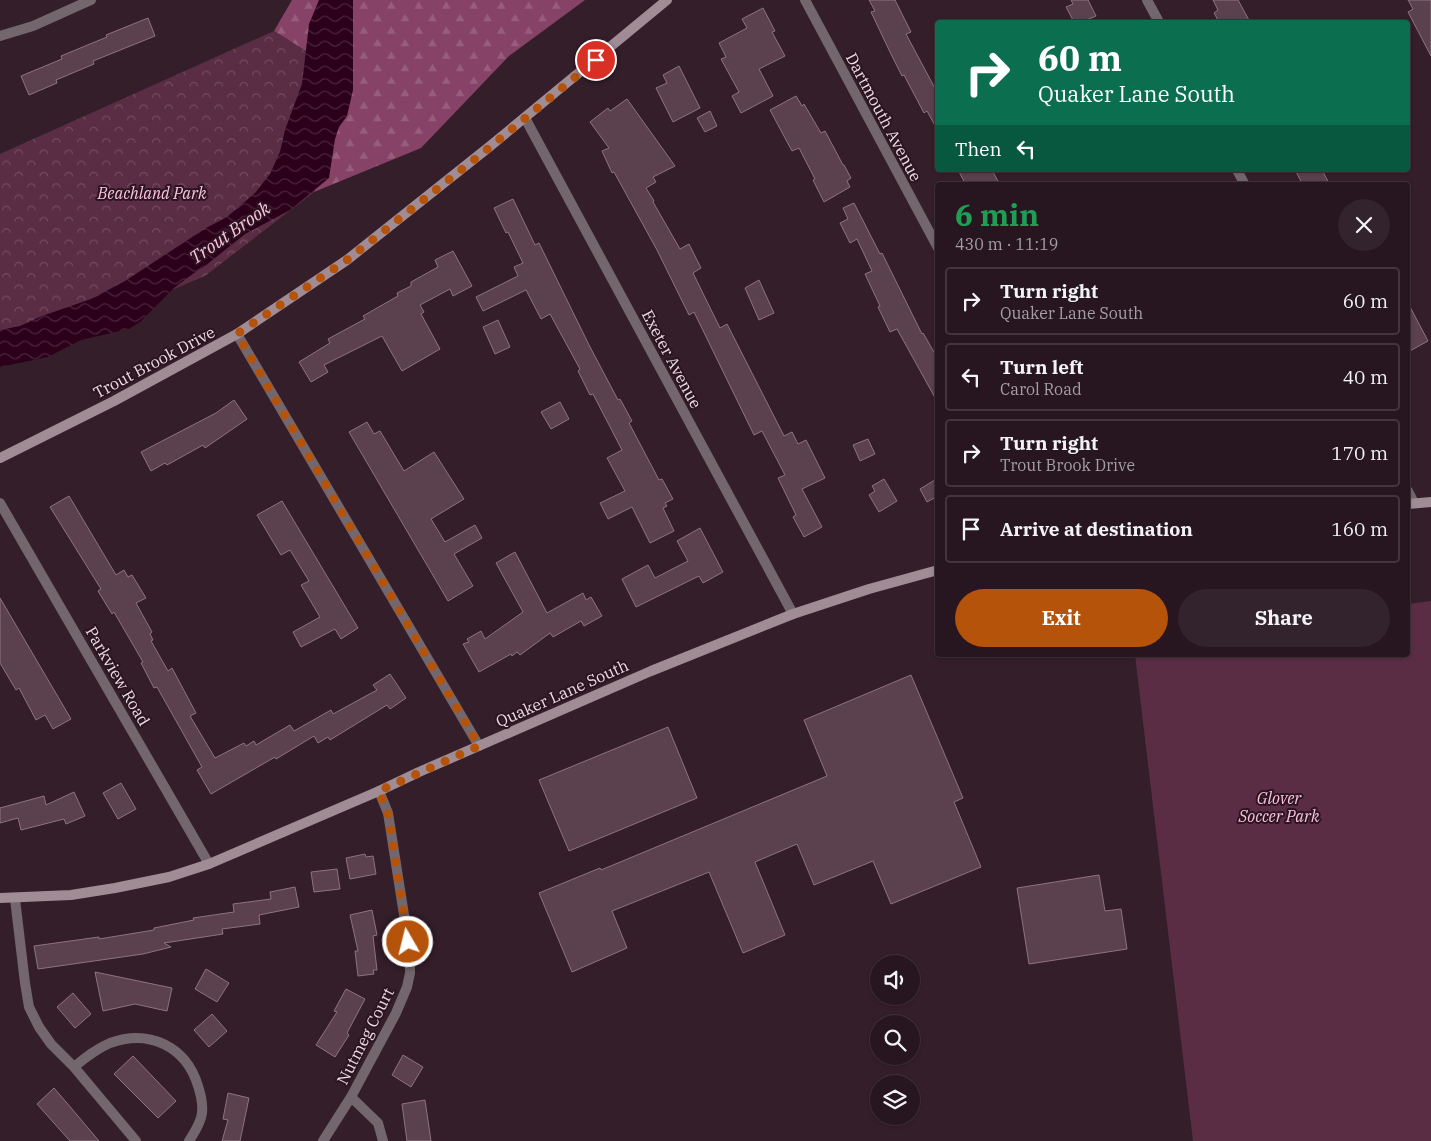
<!DOCTYPE html>
<html lang="en">
<head>
<meta charset="utf-8">
<style>
	:root { --surface:#27161f; --page:#33232c; --text:#f1f3f6; --muted:#a49fa4; --line:#43353d; --accent:#b45309 }
	body { margin:0; font-family:"IBM Plex Serif",serif; background:var(--page); color:var(--text); height:100vh; display:flex; flex-direction:column; font-size:19px; white-space:nowrap }
	* { box-sizing:border-box; margin:0 }
	p { font-size:16px; color:var(--muted) }
	.icon { flex:none; width:28px; height:28px; fill:none; stroke:currentColor; stroke-width:2; stroke-linecap:round; stroke-linejoin:round }
	.map { position:relative; flex:1; overflow:hidden }
	.side { position:absolute; left:935px; top:182px; width:475px; height:475px; display:flex; flex-direction:column; background:var(--surface); border-radius:5px; box-shadow:0 1px 4px #0004,0 0 0 1px var(--line) }
	.side>* { flex:none }
	.guide { position:absolute; left:935px; top:20px; width:475px; height:152px; border-radius:5px; box-shadow:0 1px 4px #0004,0 0 0 1px var(--line); background:#0b6e4f; color:#fff; overflow:hidden }
	.tools { position:absolute; left:870px; top:955px; display:grid; gap:10px }
	.tools a { display:grid; place-items:center; width:50px; height:50px; border-radius:50%; background:var(--surface); box-shadow:0 1px 4px #0004,0 0 0 1px var(--line); font-size:25px }
	.pin { position:absolute; display:grid; place-items:center; width:42px; height:42px; color:#fff; margin:-21px; border:2px solid #fff; border-radius:50%; box-shadow:0 1px 5px #0007 }
	.me { position:absolute; width:55px; margin:-28px; rotate:352deg; stroke-linejoin:round; filter:drop-shadow(0 0 4px #0008) }
	.turn { display:flex; align-items:center; gap:18px; height:105px; padding:0 20px; font-size:22px }
	.turn .icon { width:65px; height:65px; stroke-width:2.5 }
	.turn b { display:block; font-size:35px; line-height:42px }
	.then { display:flex; align-items:center; height:48px; padding:0 20px; background:#0003; gap:10px; font-size:19px }
	.round { display:grid; place-items:center; flex:none; width:52px; height:52px; border-radius:26px; background:var(--page) }
	.summary { display:flex; align-items:center; justify-content:space-between; height:85px; padding:0 20px }
	h1 { font-size:30px; font-weight:700; line-height:38px; color:#1e9e55 }
	.action { display:flex; gap:10px; margin-top:auto; padding:10px 20px }
	.action a { flex:1; height:58px; border-radius:30px; background:var(--accent); color:#fff; font-size:20px; font-weight:700; line-height:58px; text-align:center }
	.action a+a { background:var(--page); color:var(--text) }
	ul { padding:0; list-style:none }
	li { display:flex; align-items:center; gap:15px; height:68px; margin:0 10px 8px; padding:0 10px; border:2px solid var(--line); border-radius:5px }
	li div { flex:1 }
	li b { display:block; font-size:19px }
	li em { font-style:normal }
	.map>svg:first-child { display:block }
	.forest { fill:url(#forest-firs) }
	.park { fill:url(#park-crowns) }
	.pitch { fill:#5a2d45 }
	.water { fill:url(#water-waves) }
	.building { fill:#5a414d; stroke:#8e7380 }
	.lines { fill:none; stroke-linecap:round; stroke-linejoin:round }
	.street { stroke:#73676d; stroke-width:10 }
	.secondary { stroke:#9f8c95; stroke-width:10 }
	.route { stroke:#b45309; stroke-width:9; stroke-dasharray:0 16.2 }
	.labels { text-anchor:middle; stroke-width:4; stroke-linejoin:round; paint-order:stroke }
	.street-label { font-size:16px; fill:#ebdce3; stroke:#2a1520 }
	.park-label { font-size:16px; font-style:italic; fill:#fec1df; stroke:#2a1520 }
	.water-label { font-size:18px; font-style:italic; fill:#ffc1df; stroke:#2a1520 }
</style>
</head>
<body>
<div class="map">
<svg width="1431" height="1141" viewBox="0 0 1431 1141">
	<defs>
		<pattern id="forest-firs" width="22" height="20" patternUnits="userSpaceOnUse" patternTransform="scale(1.25)"><rect width="22" height="20" fill="#864267"/><path d="M5 1l3.5 6h-7zM16 11l3.5 6h-7z" fill="#975d7d"/></pattern>
		<pattern id="park-crowns" width="20" height="18" patternUnits="userSpaceOnUse" patternTransform="scale(1.25)"><rect width="20" height="18" fill="#5a2d45"/><path d="M2 6a3 3 0 1 1 6 0M12 15a3 3 0 1 1 6 0" fill="none" stroke="#724b60"/></pattern>
		<pattern id="water-waves" width="16" height="10" patternUnits="userSpaceOnUse" patternTransform="scale(1.25)"><rect width="16" height="10" fill="#2c001b"/><path d="M0 5q4-4 8 0t8 0" fill="none" stroke="#4b253c"/></pattern>
	</defs>
	<rect width="100%" height="100%" fill="#341e29"/>
	<path class="forest" d="M292,0H585L509,56L421,148L314,192L332,149L339,72L274,31Z"/>
	<path class="park" d="M274,31L339,72L332,149L314,192L205,276L0,362V154Z"/>
	<path class="pitch" d="M1431,601V1141H1193L1135,655H1408V604Z"/>
	<path class="water" d="M319,0H353V90L347,116L339,127L335,139L329,178L290,210L245,234L205,266L194,273L174,288L140,322L129,329L81,340L48,357L0,367V330L20,326L42,316L91,299L125,281L206,228L227,217L255,193L270,174L280,152L285,130L302,84L309,24Z"/>
	<path class="building" d="M869,0H895L911,32L906,34L938,94V131L927,111L924,113L904,75L902,76L890,52L871,12L875,11Z
		M1071,0H1088L1096,16L1082,22H1074L1066,7L1073,4Z
		M1213,0H1238L1250,22H1219L1214,13L1218,10Z
		M1408,0H1431V56L1408,12L1413,9Z
		M763,8L775,31L772,32L785,56L759,69L773,96L741,113L732,96L739,92L721,59L726,57L719,43L747,28L742,19Z
		M148,18L155,36L93,61L94,64L56,80L57,83L29,95L21,76L62,59L61,56L107,37L106,35Z
		M679,66L700,108L673,122L656,88L667,83L663,75Z
		M796,96L802,106L804,104L821,133L825,131L843,165H844L851,178L847,181L850,187L824,202L813,180L815,179L799,148L792,151L770,110Z
		M627,99L675,166L653,177L656,182L646,188L654,201L653,202L680,249L689,244L701,268L693,273L720,328L727,324L784,436L792,432L798,444L806,440L825,478L802,489L822,527L804,537L793,517L796,515L778,478L785,475L762,431L754,435L694,312L689,315L657,250L614,172L612,173L602,151L609,148L590,122L608,108L610,111Z
		M710,111L717,126L705,132L697,118Z
		M958,170H992L1000,185H966Z
		M1295,170H1322L1330,185H1303Z
		M513,199L535,245L539,243L589,345L618,400L620,399L632,421L629,423L659,480L662,479L673,499L665,503L667,506L663,508L674,531L650,543L632,507L608,519L600,503L625,491L607,458L622,450L593,394L590,395L578,371L580,369L550,314L541,319L526,290L483,311L476,297L518,276L514,267L523,263L508,232L506,233L494,208Z
		M854,203L880,254L882,253L922,334L923,333L938,359V403L897,329L890,332L878,307L880,306L865,274L872,271L857,239L850,243L840,223L848,219L843,208Z
		M453,251L472,286L453,296L450,289L420,305L424,312L421,314L440,349L402,371L382,336L324,365L328,372L311,382L299,362L330,343L328,339L365,319L363,316L398,296L397,293L411,286V282L438,267L435,260Z
		M759,280L774,313L759,320L745,288Z
		M1408,303L1428,341L1408,352Z
		M498,320L510,347L495,354L483,327Z
		M234,400L247,419L205,448L203,445L167,465L165,463L151,471L141,452L216,413Z
		M560,402L569,419L551,429L541,412Z
		M367,422L374,434L380,431L404,471L434,452L464,499L431,519L445,542L475,525L482,538L454,554L473,586L448,601L349,432Z
		M868,439L875,454L860,461L853,445Z
		M938,478V496L927,502L920,489Z
		M884,479L897,501L879,512L869,495L875,491L872,486Z
		M69,496L116,575L124,570L128,577L132,575L146,598L136,603L152,632L150,634L153,640L151,641L168,671L172,668L196,713L190,716L215,758L244,743L246,746L254,741L256,745L290,725L294,731L331,710L333,714L377,690L373,685L390,674L406,698L390,709L387,705L330,740L328,737L318,743L314,736L276,759L275,757L211,794L197,770L202,767L157,687L154,688L141,663L143,662L114,612L112,614L98,591L101,589L50,507Z
		M282,501L358,628L341,639L335,629L301,647L293,632L320,617L301,585L309,581L290,550L281,555L257,515Z
		M700,528L723,572L703,583L699,576L636,607L622,579L648,565L655,578L688,561L677,541Z
		M515,552L547,613L583,593L586,600L591,597L602,616L584,626L581,621L553,637L550,633L520,655L517,652L512,656L511,654L479,672L463,644L469,642L467,639L481,631L485,639L523,612L496,563Z
		M0,598L71,719L53,729L45,715L36,720L19,688L16,690L0,663Z
		M911,675L963,798L954,802L981,867L891,904L873,861L814,885L797,844L755,862L785,935L743,953L709,872L612,911L627,948L572,972L539,893L600,868L601,870L827,776L804,720Z
		M668,727L697,798L569,851L539,780Z
		M121,783L136,809L118,819L103,793Z
		M74,792L85,816L66,824L64,819L21,830L18,818L0,823V808L44,796L46,805Z
		M365,854L366,857L373,856L376,874L350,879L346,858Z
		M337,869L340,889L314,892L311,872Z
		M1099,875L1105,911L1121,909L1127,949L1029,964L1017,888Z
		M295,887L299,907L259,915L260,924L222,929L223,934L164,943L171,947L143,954L38,969L34,946L99,937V939L154,930V928L194,920L193,918L234,912L233,904L271,899L270,892Z
		M372,910L377,935L373,936L377,970H373L374,974L358,976L355,951H358L350,915Z
		M206,969L229,983L217,1002L195,989Z
		M95,972L172,988L167,1011L135,1004L103,1011Z
		M346,989L365,999L347,1033L349,1035L335,1057L316,1045L337,1012L334,1011Z
		M73,993L91,1014L75,1028L57,1007Z
		M212,1014L227,1031L209,1047L194,1030Z
		M403,1055L423,1067L411,1087L392,1075Z
		M133,1056L176,1101L158,1118L114,1074Z
		M54,1088L72,1109L99,1141H70L37,1104Z
		M228,1093L249,1098L240,1141H222L228,1120L223,1119Z
		M425,1100L431,1141H407L402,1104Z"/>
	<g class="lines">
		<path class="street" d="M805,0L938,248
			M1147,0L1159,22
			M0,36L33,26L91,0
			M525,118L793,614
			M1237,170L1245,185
			M237,334L479,746
			M1408,491L1414,503
			M0,503L209,864
			M15,899L25,983L29,1007L39,1027L51,1044L74,1067L136,1141
			M74,1067C86,1057 96,1049 110,1043C149,1029 186,1046 198,1086C201,1095 203,1104 202,1113C201,1123 194,1133 189,1141
			M351,1097L378,1123L383,1141
			M323,1141L351,1097L396,1013L407,987L410,973V953L388,813L379,791"/>
		<path class="secondary" d="M0,458L114,401L237,334L347,260L489,147L667,0
			M1408,504L1431,502
			M0,898L71,895L115,888L169,877L209,864L379,791L419,772L651,671L793,614L869,589L938,570"/>
	</g>
	<g class="lines">
		<path class="route" d="M408,942L388,813L379,791L479,746L237,334L347,260L489,148L596,60"/>
	</g>
	<g class="labels">
		<g class="street-label">
			<text transform="translate(884 117) rotate(62)" y="6">Dartmouth Avenue</text>
			<text transform="translate(672 359) rotate(62)" y="6">Exeter Avenue</text>
			<text transform="translate(154 362) rotate(-28)" y="6">Trout Brook Drive</text>
			<text transform="translate(118 676) rotate(60)" y="6">Parkview Road</text>
			<text transform="translate(562 693) rotate(-24)" y="6">Quaker Lane South</text>
			<text transform="translate(365 1036) rotate(-63)" y="6">Nutmeg Court</text>
		</g>
		<g class="park-label">
			<text x="152" y="199">Beachland Park</text>
			<text x="1279" y="804">Glover<tspan x="1279" dy="18">Soccer Park</tspan></text>
		</g>
		<g class="water-label">
			<text transform="translate(230 233) rotate(-35)" y="6">Trout Brook</text>
		</g>
	</g>
</svg>
<div class="tools">
<a><svg class="icon" aria-label="sound" viewBox="0 0 24 24"><path d="M4 9h4l5-4v14l-5-4H4zM17 9q2 3 0 6"/></svg></a>
<a><svg class="icon" aria-label="search" viewBox="0 0 24 24"><circle cx="10" cy="10" r="6"/><path d="M15 15l6 6"/></svg></a>
<a><svg class="icon" aria-label="layers" viewBox="0 0 24 24"><path d="M12 4l9 5-9 5-9-5zM3 14l9 5 9-5"/></svg></a>
</div>
<div class="pin" style="left:596px;top:60px;background:#d93025"><svg class="icon" aria-label="arrive" viewBox="0 0 24 24"><path d="M6 21V4h12l-3 4 3 4H6"/></svg></div>
<svg class="me" style="left:408px;top:942px" viewBox="-20 -20 40 40"><circle r="17" fill="#b45309" stroke="#fff" stroke-width="3"/><path d="M0-11L8 9 0 5-8 9z" fill="#fff"/></svg>
<div class="guide">
<div class="turn"><svg class="icon" aria-label="right" viewBox="0 0 24 24"><path d="M7 20v-9h11M14 6l5 5-5 5"/></svg><div><b>60 m</b>Quaker Lane South</div></div>
<div class="then">Then<svg class="icon" aria-label="left" viewBox="0 0 24 24"><path d="M17 20v-9H6M10 6l-5 5 5 5"/></svg></div>
</div>
<section class="side">
<div class="summary"><div><h1>6 min</h1><p>430 m · 11:19</p></div><a class="round"><svg class="icon" aria-label="close" viewBox="0 0 24 24"><path d="M6 6l12 12M18 6L6 18"/></svg></a></div>
<ul>
<li><svg class="icon" aria-label="right" viewBox="0 0 24 24"><path d="M7 20v-9h11M14 6l5 5-5 5"/></svg><div><b>Turn right</b><p>Quaker Lane South</p></div><em>60 m</em></li>
<li><svg class="icon" aria-label="left" viewBox="0 0 24 24"><path d="M17 20v-9H6M10 6l-5 5 5 5"/></svg><div><b>Turn left</b><p>Carol Road</p></div><em>40 m</em></li>
<li><svg class="icon" aria-label="right" viewBox="0 0 24 24"><path d="M7 20v-9h11M14 6l5 5-5 5"/></svg><div><b>Turn right</b><p>Trout Brook Drive</p></div><em>170 m</em></li>
<li><svg class="icon" aria-label="arrive" viewBox="0 0 24 24"><path d="M6 21V4h12l-3 4 3 4H6"/></svg><div><b>Arrive at destination</b></div><em>160 m</em></li>
</ul>
<div class="action"><a>Exit</a><a>Share</a></div>
</section>
</div>
</body>
</html>
